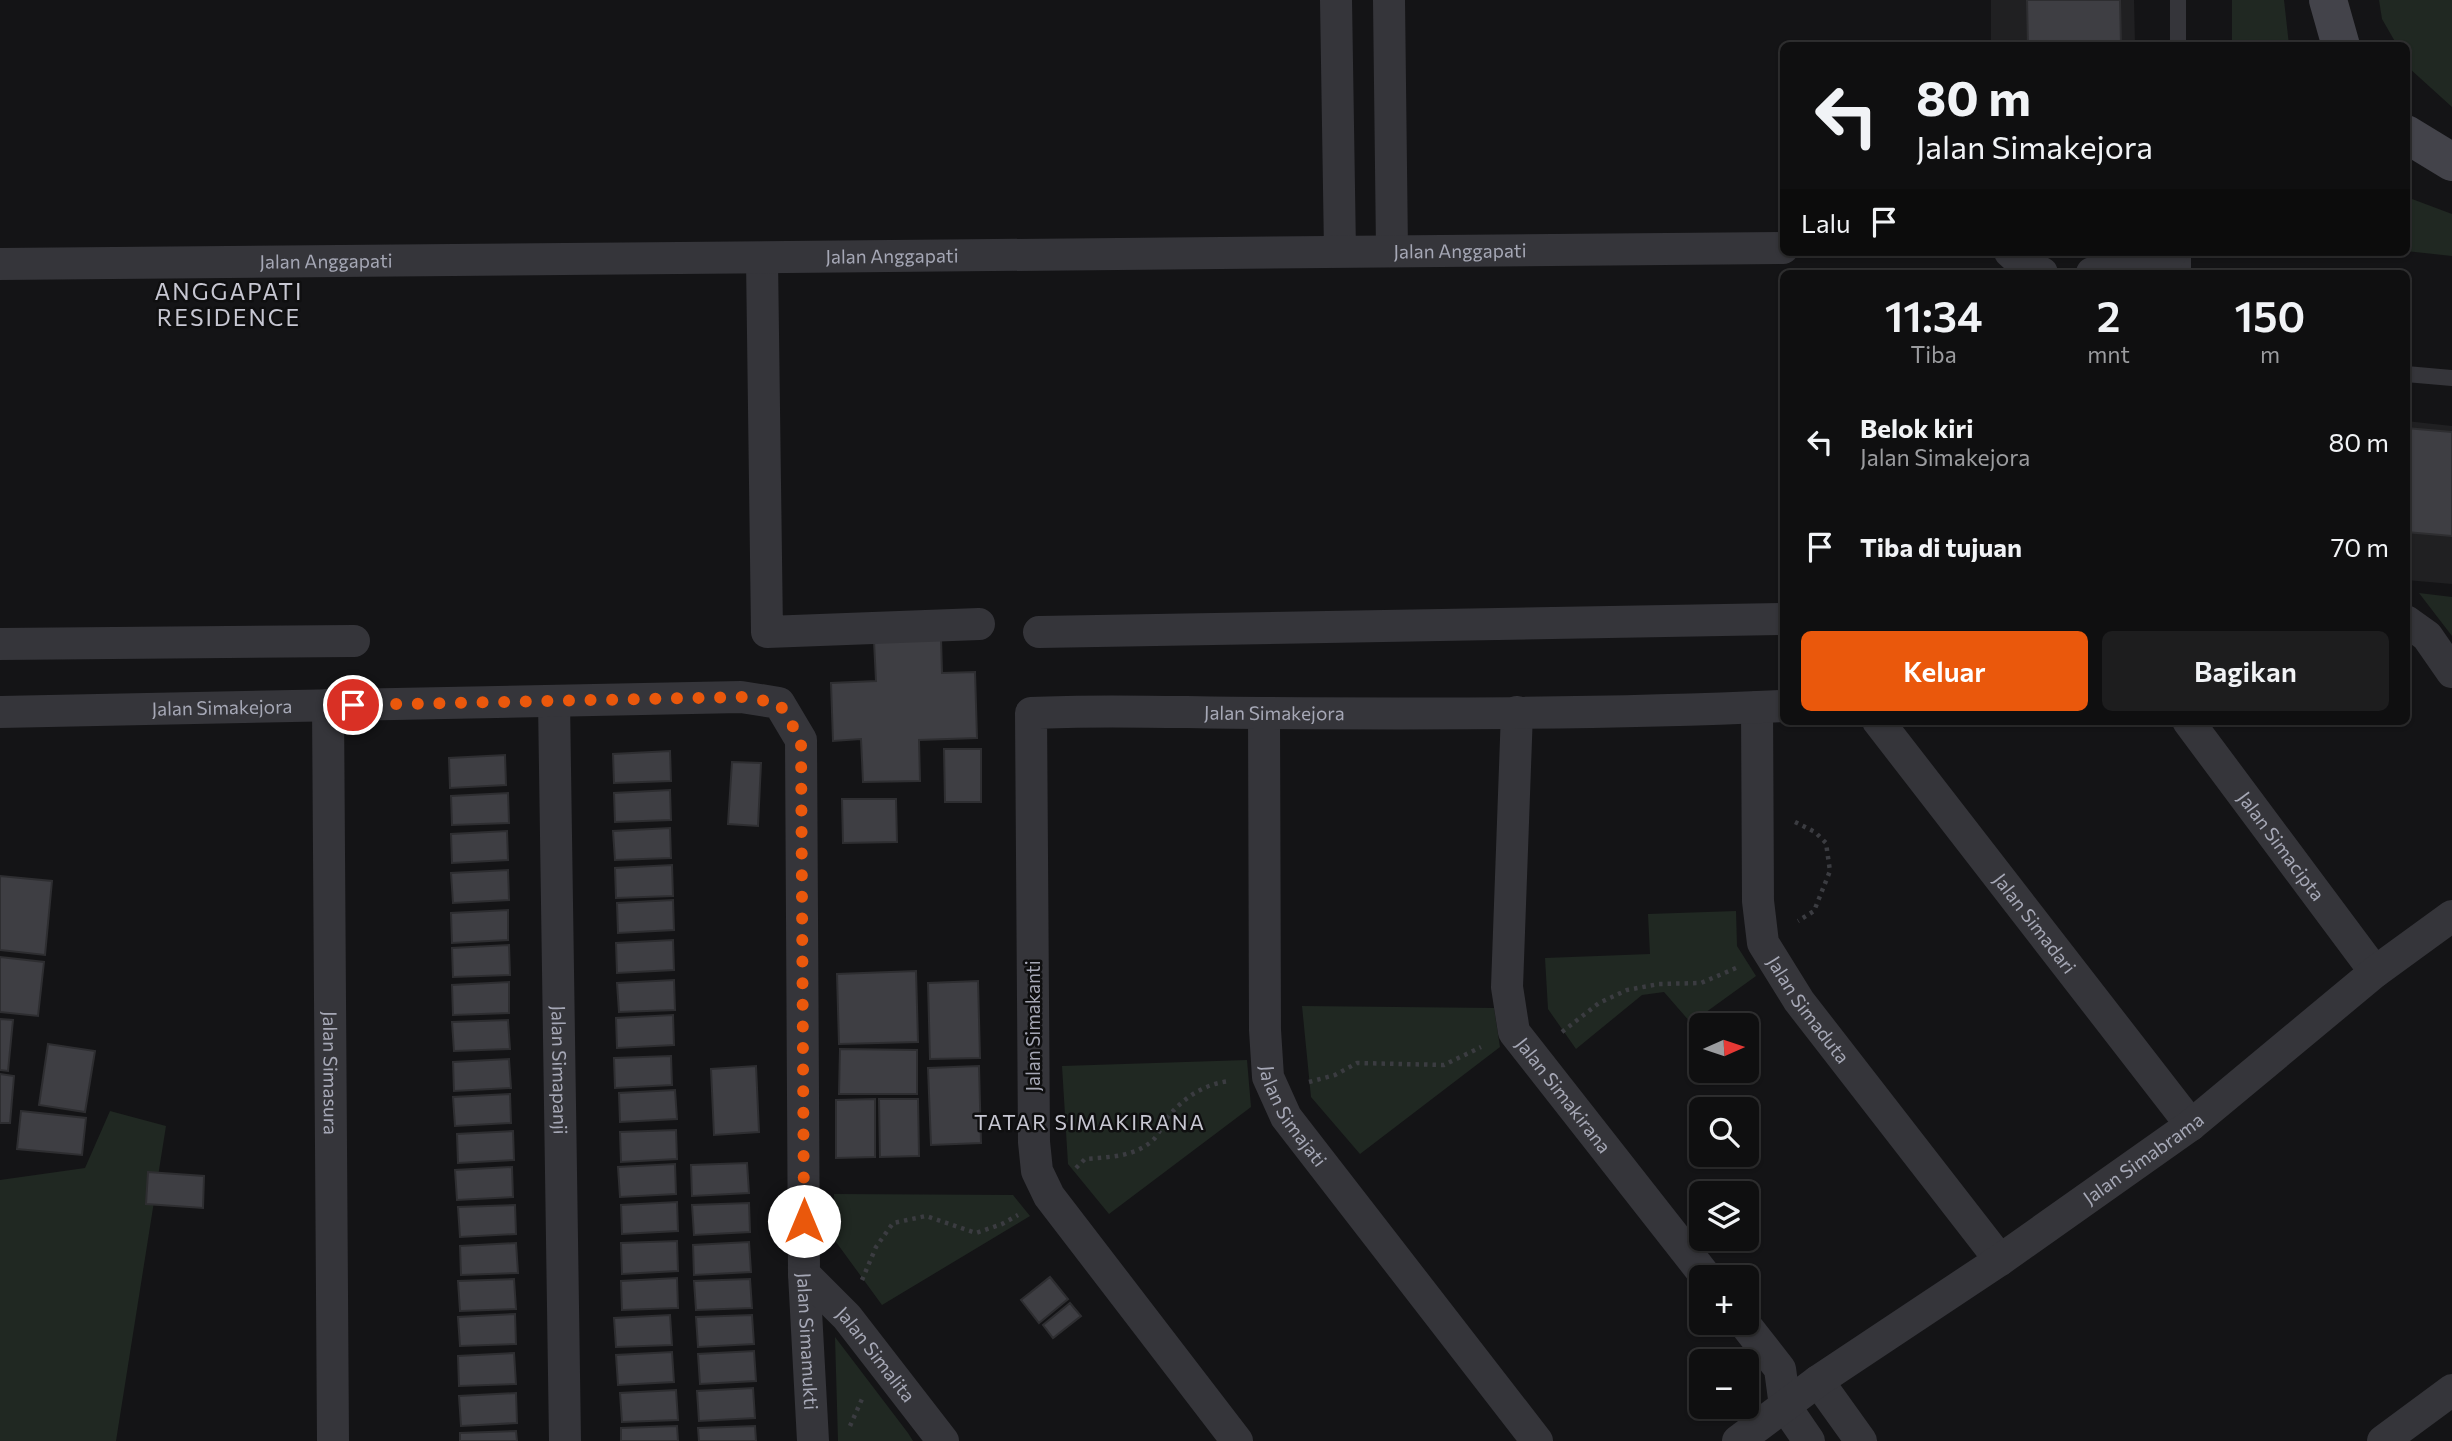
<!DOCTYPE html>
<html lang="id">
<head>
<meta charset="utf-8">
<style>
	:root { --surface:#0f0f10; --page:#1d1d1e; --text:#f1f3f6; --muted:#9b9c9f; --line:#2f2f30; --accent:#ea580c }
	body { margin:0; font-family:Commissioner,sans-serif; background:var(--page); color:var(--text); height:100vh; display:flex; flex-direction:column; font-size:26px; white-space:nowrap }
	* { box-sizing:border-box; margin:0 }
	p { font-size:23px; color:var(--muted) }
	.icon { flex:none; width:38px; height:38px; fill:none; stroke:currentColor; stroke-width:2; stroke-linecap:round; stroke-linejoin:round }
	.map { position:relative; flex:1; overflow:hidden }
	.sheet { position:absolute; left:1780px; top:270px; width:630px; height:455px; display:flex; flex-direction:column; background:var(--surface); border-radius:10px; box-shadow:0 2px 5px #0004,0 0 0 2px var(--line) }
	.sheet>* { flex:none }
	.top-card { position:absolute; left:1780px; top:42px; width:630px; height:214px; border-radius:10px; box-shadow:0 2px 5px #0004,0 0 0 2px var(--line); background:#0f0f10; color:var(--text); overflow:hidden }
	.needle { width:46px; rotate:87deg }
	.fabs { position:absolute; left:1689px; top:1013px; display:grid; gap:14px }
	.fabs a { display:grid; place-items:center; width:70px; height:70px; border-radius:10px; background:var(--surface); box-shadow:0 2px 5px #0004,0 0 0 2px var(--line); font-size:35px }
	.pin { position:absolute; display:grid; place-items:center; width:60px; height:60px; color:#fff; margin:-30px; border:4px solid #fff; border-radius:50%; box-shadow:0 2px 7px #0007 }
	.me { position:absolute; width:77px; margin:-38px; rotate:0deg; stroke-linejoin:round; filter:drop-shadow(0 0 5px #0008) }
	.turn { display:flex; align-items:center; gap:24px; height:147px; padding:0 21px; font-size:32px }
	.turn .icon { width:91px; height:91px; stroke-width:2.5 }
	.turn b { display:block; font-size:49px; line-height:60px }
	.then { display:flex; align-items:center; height:66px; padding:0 21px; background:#0003; gap:14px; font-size:26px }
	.eta { display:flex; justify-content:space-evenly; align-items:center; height:119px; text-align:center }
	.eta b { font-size:42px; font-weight:600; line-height:49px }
	.primary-button { display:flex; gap:14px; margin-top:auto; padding:14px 21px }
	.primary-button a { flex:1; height:80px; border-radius:10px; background:var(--accent); color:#fff; font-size:28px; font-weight:600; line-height:80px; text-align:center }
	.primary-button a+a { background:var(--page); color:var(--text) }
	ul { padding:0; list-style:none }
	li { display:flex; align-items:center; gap:21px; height:105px; padding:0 21px }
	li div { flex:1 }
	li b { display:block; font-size:26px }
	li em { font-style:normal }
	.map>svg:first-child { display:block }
	.built { fill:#202022 }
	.green { fill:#202822 }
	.building { fill:#3e3e43; stroke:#2e2e31; stroke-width:2 }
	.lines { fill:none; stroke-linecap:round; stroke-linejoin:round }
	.path { stroke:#3b3c41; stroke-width:4.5; stroke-dasharray:3.5 5; stroke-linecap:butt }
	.lane { stroke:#35353a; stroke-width:16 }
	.street { stroke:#35353a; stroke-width:32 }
	.secondary { stroke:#43434a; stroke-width:38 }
	.route { stroke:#ea580c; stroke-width:12; stroke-dasharray:0 21.6 }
	.labels { text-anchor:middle; stroke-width:5; stroke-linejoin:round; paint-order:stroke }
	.street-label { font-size:19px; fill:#a6a8b6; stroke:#0f0f10 }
	.neighbourhood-label { font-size:21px; letter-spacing:2px; fill:#c7c7d2; stroke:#0f0f10 }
	.quarter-label { font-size:23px; letter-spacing:2px; fill:#c7c7d2; stroke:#0f0f10 }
</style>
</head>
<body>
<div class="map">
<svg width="2452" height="1441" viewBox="0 0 2452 1441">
	<rect width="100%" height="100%" fill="#141416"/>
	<path class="built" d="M1991,0H2134L2135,45H1991Z
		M2406,421L2452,426V584L2406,580Z"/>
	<path class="green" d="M2232,0H2284L2289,45H2232Z
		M2379,0H2452V107L2409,68L2406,63V46L2397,45L2382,19Z
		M2406,198L2412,199L2452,214V256L2406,251Z
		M2419,593L2452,597V636Z
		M1736,911L1737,946L1756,976L1691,1023L1664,992L1642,995L1576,1049L1548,1009L1545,958L1650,954L1648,914Z
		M1302,1006L1494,1008L1500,1047L1360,1154L1311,1097Z
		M1247,1060L1251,1107L1109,1214L1068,1164L1062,1066Z
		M110,1111L166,1126L116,1441H0V1180L85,1168Z
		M834,1194L1013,1195L1030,1216L882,1305L836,1242Z
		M835,1337L908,1433L913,1441H838Z"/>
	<path class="building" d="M2027,0H2120L2121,46H2028Z
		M2406,428L2452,432V536L2406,532Z
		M941,638L942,673L975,672L977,738L919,740L920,781L863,782L861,739L833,741L831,683L876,681L874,641Z
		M944,749H981V802H945Z
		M670,751L671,781L614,783L613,754Z
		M505,755L506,785L450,788L449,758Z
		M732,762L761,763L758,826L728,824Z
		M670,790L671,820L615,822L614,793Z
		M508,793L509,823L452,825L451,796Z
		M842,799H896L897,842L843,843Z
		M670,828L671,858L615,860L613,831Z
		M507,831L508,860L452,863L451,834Z
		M672,865L673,896L616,898L615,868Z
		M508,870L509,900L453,903L451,873Z
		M0,876L52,881L45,955L0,950Z
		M673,900L674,930L618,933L617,903Z
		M508,910V940L452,943L451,913Z
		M673,940L674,970L617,973L616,943Z
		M509,945L510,975L453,977L452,948Z
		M0,957L44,962L38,1016L0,1012Z
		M916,971L918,1042L839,1044L837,974Z
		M674,980L675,1010L619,1012L617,983Z
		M978,981L980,1058L930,1059L928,983Z
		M509,982V1013L453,1015L452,985Z
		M673,1015L674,1045L617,1048L616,1018Z
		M0,1019L13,1020L8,1071L0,1070Z
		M508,1020L510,1049L454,1051L452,1022Z
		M48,1044L95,1051L85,1112L39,1105Z
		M840,1049L917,1050V1094H839Z
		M671,1056L672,1085L615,1088L614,1058Z
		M509,1059L511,1088L454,1091L453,1062Z
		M756,1066L759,1132L714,1135L711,1069Z
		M979,1066L981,1143L931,1145L928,1068Z
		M0,1074L14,1076L10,1123H0Z
		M675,1090L677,1119L620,1122L619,1093Z
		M510,1094L511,1123L455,1126L453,1097Z
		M875,1099V1157L836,1158V1100Z
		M879,1099H918L919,1156L880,1157Z
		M21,1111L86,1118L82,1155L17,1149Z
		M676,1130L677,1159L621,1162L620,1132Z
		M513,1131L514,1160L458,1163L457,1134Z
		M747,1163L749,1193L692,1196L691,1165Z
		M675,1164L676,1194L620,1197L618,1167Z
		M512,1167L513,1197L457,1200L455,1170Z
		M148,1172L204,1176L203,1208L146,1204Z
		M677,1202L678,1231L622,1234L621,1205Z
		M749,1203L750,1232L694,1235L692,1205Z
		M515,1205L516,1234L460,1237L458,1207Z
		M677,1241L678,1271L622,1274L621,1243Z
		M749,1242L751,1272L694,1275L693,1245Z
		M516,1243L518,1273L461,1275L460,1246Z
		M1050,1277L1068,1299L1039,1323L1021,1300Z
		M677,1278L678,1308L622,1310L621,1281Z
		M514,1279L516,1309L460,1311L458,1281Z
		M750,1279L752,1308L696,1310L694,1281Z
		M1070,1303L1081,1316L1053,1338L1043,1325Z
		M515,1314L516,1344L460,1346L458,1317Z
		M670,1315L672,1345L616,1347L614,1318Z
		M752,1315L754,1344L698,1347L696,1317Z
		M754,1351L756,1381L700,1384L698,1354Z
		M672,1352L674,1382L618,1385L616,1355Z
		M514,1353L516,1384L459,1386L458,1356Z
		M753,1388L755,1418L699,1421L697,1391Z
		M676,1390L678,1420L622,1422L620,1393Z
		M516,1393L517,1423L461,1426L459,1396Z
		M677,1426L678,1441H621V1428Z
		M755,1426L756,1441H699L698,1428Z
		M516,1431L517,1441H460V1433Z"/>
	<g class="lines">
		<path class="path" d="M1795,822L1815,832L1826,843L1830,871L1814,911L1798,921
			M1562,1032L1599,1003L1627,990L1659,984L1701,983L1736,968
			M1309,1082L1335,1075L1357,1063L1444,1065L1481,1047
			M1076,1168L1085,1159C1108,1157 1134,1157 1152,1141C1159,1135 1162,1125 1167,1118C1183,1098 1205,1083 1231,1081
			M862,1280L876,1247L893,1223L926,1216L976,1233L1002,1224L1018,1215
			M850,1426L862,1399"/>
		<path class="lane" d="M2178,0V46
			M2183,273V252
			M2406,374L2452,378"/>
		<g class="street">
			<path d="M1336,0L1340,251"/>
			<path d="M1389,0L1392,250"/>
			<path d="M2010,252L2021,262L2042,273"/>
			<path d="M762,259L767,632L979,624"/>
			<path id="s1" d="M0,264L1783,248"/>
			<path d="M2092,273L2150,271L2161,265L2172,252"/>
			<path d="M2406,621L2427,636L2452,672"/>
			<path d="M1039,632L1783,619"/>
			<path d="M0,644L354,641"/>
			<path id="s2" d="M554,701L565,1441"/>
			<path id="s3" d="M328,705L333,1441"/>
			<path id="s4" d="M1757,707L1758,901L1763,943L1799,1001L2000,1260"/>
			<path id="s5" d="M0,712L741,697L779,703L801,740L804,1274L813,1441"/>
			<path id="s6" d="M1517,712L1507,987L1514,1032L1707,1278"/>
			<path id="s7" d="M1264,713L1265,1030L1268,1077L1286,1117L1537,1441"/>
			<path id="s8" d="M1878,721L2191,1125"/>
			<path id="s9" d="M2188,721L2375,972"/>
			<path id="s10" d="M804,1274L847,1317L943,1441"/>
			<path d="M1744,1323L1780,1369L1785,1406L1809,1441"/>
			<path d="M1818,1381L1861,1441"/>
			<path id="s11" d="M1237,1441L1049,1196L1037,1171L1034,1142L1031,713C1109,709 1187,713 1264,713C1437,714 1611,714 1783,706"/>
			<path id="s12" d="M1738,1441L1818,1381L2000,1260L2191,1125L2375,972L2452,916"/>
			<path d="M2383,1441L2452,1390"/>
		</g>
		<path class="secondary" d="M2328,0L2341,46
			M2406,134L2452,162"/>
	</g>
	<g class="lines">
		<path class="route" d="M353,705L741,697L779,703L801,740L804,1221"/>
	</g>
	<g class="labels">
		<g class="street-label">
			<text dy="7" stroke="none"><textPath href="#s1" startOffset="1460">Jalan Anggapati</textPath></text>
			<text dy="7" stroke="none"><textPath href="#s1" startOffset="892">Jalan Anggapati</textPath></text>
			<text dy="7" stroke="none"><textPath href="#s1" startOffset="326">Jalan Anggapati</textPath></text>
			<text dy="7" stroke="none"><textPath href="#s5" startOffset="222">Jalan Simakejora</textPath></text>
			<text dy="7" stroke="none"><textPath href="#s11" startOffset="1038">Jalan Simakejora</textPath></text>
			<text dy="7" stroke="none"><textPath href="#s9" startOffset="156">Jalan Simacipta</textPath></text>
			<text dy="7" stroke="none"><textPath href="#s8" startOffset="256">Jalan Simadari</textPath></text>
			<text dy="7" stroke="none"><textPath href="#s4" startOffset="317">Jalan Simaduta</textPath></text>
			<text transform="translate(1033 1026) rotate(-90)" y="7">Jalan Simakanti</text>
			<text dy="7" stroke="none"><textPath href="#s2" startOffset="369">Jalan Simapanji</textPath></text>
			<text dy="7" stroke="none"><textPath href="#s3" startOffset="368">Jalan Simasura</textPath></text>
			<text dy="7" stroke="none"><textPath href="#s6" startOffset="401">Jalan Simakirana</textPath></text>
			<text dy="7" stroke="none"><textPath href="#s7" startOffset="410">Jalan Simajati</textPath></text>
			<text dy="7" stroke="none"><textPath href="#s12" startOffset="494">Jalan Simabrama</textPath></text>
			<text dy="7" stroke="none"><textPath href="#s5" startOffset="1424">Jalan Simamukti</textPath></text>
			<text dy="7" stroke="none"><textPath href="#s10" startOffset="108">Jalan Simalita</textPath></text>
		</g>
		<g class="neighbourhood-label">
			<text x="1090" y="1130">TATAR SIMAKIRANA</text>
		</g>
		<g class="quarter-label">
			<text x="229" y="300">ANGGAPATI<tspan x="229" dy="26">RESIDENCE</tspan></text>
		</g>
	</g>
</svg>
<div class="fabs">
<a><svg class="needle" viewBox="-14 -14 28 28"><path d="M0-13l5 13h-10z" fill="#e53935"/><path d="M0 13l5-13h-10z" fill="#9b9c9f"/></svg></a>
<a><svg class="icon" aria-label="search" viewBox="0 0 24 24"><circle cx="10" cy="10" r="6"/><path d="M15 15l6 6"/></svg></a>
<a><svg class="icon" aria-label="layers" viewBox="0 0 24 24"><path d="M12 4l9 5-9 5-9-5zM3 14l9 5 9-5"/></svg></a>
<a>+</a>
<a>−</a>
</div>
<div class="pin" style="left:353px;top:705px;background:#d93025"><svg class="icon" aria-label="arrive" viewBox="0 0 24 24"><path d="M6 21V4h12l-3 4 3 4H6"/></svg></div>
<svg class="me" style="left:804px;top:1221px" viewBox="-20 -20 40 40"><circle r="19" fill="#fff"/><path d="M0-13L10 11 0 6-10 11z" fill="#ea580c"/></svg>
<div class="top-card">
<div class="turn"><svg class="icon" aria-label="left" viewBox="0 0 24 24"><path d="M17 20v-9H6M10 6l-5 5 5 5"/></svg><div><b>80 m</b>Jalan Simakejora</div></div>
<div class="then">Lalu<svg class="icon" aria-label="arrive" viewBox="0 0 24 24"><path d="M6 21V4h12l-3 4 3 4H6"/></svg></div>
</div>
<section class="sheet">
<div class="eta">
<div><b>11:34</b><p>Tiba</p></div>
<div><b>2</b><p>mnt</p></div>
<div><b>150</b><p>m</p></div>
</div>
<ul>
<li><svg class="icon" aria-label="left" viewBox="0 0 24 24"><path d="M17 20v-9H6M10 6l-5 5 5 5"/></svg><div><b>Belok kiri</b><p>Jalan Simakejora</p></div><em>80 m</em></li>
<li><svg class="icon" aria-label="arrive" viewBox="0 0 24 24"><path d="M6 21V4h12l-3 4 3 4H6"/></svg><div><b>Tiba di tujuan</b></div><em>70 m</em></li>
</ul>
<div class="primary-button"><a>Keluar</a><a>Bagikan</a></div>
</section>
</div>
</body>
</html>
